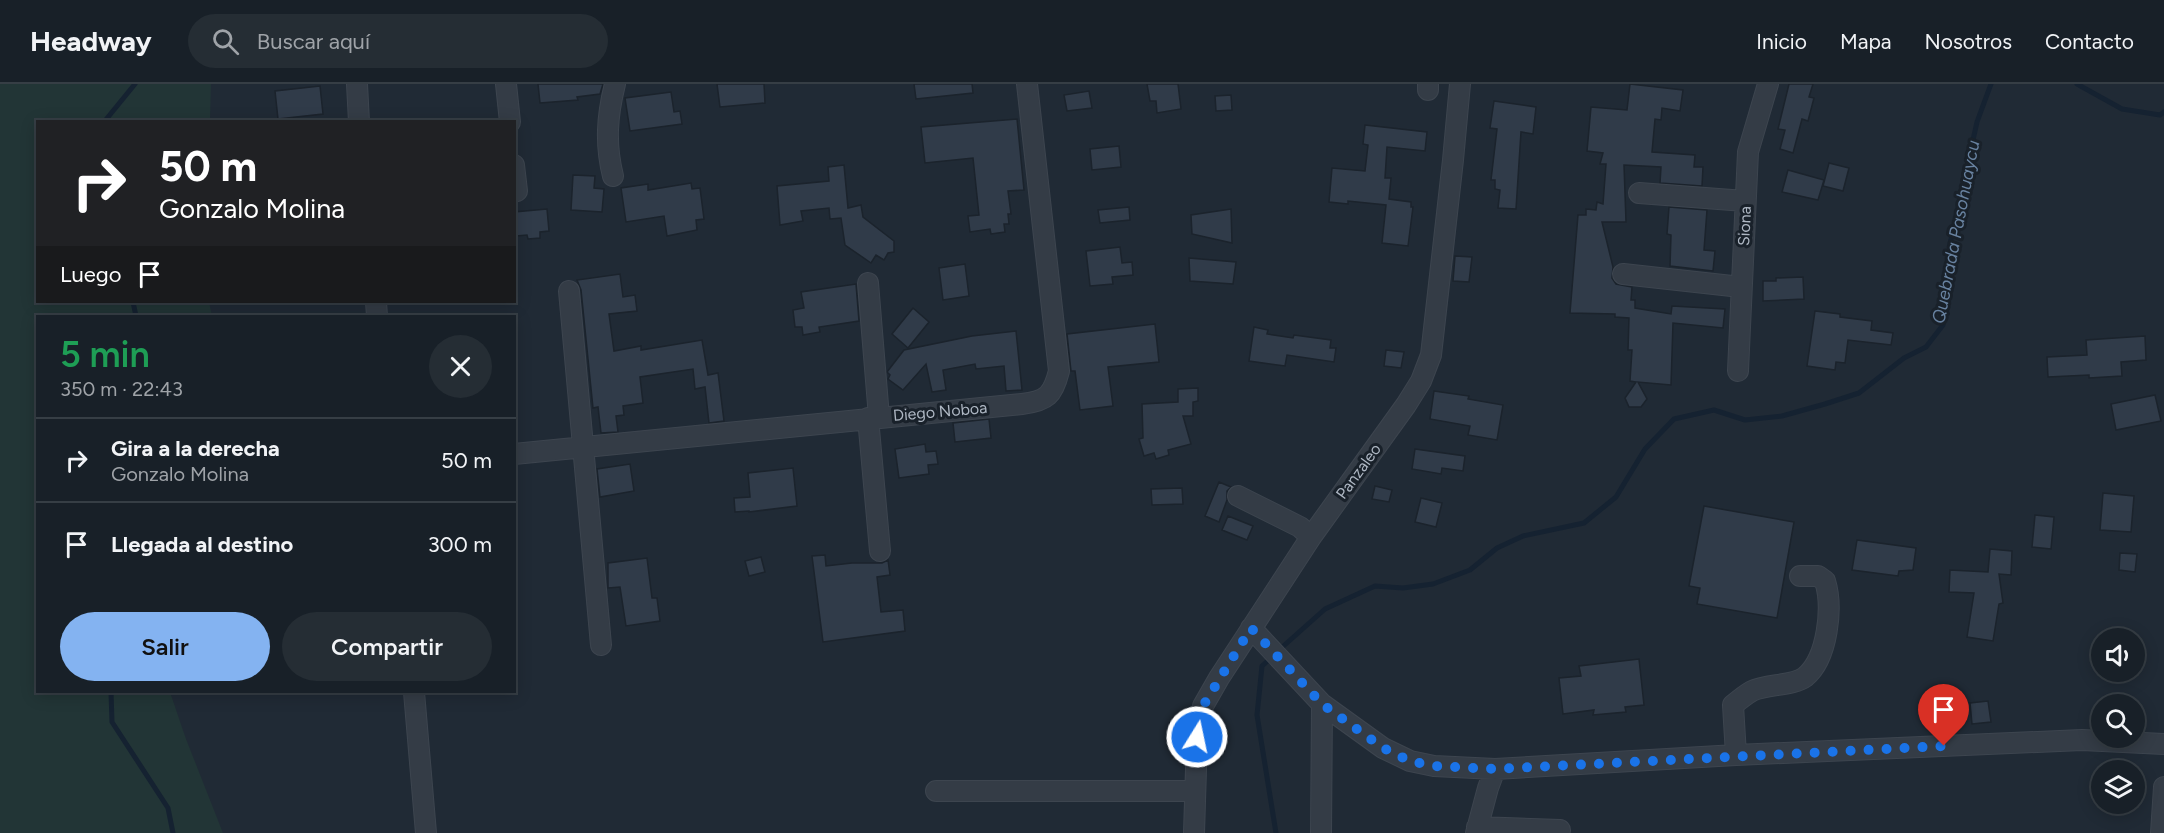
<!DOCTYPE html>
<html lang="es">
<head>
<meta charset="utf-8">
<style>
	:root { --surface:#182028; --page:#252d34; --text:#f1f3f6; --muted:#9fa3a8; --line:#363e45; --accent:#84b3f1 }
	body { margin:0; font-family:Figtree,sans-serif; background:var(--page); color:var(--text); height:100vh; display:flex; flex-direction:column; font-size:22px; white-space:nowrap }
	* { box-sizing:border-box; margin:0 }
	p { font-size:20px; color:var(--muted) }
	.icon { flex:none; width:33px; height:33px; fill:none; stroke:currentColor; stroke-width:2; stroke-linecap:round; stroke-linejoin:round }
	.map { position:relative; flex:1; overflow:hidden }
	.drawer { position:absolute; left:36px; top:231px; width:480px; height:378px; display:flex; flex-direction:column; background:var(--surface); border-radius:0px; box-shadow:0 3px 15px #0003,0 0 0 2px var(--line) }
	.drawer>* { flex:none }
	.guide { position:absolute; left:36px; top:36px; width:480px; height:183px; border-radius:0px; box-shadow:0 3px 15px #0003,0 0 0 2px var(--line); background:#202124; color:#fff; overflow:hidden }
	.tools { position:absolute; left:2091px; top:544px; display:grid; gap:12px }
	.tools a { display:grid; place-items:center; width:54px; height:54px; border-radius:50%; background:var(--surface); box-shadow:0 3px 15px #0003,0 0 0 2px var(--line); font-size:30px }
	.pin { position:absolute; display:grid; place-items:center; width:51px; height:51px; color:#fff; margin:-62px -26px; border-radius:50% 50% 50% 0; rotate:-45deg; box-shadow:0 0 6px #0007 }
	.pin .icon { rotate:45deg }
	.me { position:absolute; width:66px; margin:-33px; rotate:10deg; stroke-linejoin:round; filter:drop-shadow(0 0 4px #0008) }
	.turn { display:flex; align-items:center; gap:21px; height:126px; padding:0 24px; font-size:27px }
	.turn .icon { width:78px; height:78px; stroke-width:2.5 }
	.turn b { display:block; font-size:42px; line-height:51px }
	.then { display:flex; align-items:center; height:57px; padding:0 24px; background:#0003; gap:12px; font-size:22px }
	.round { display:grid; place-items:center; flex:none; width:63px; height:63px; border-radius:32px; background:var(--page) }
	.headline { display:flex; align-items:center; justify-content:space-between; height:102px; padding:0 24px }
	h1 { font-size:36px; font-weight:600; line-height:45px; color:#1e9e55 }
	.primary-button { display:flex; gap:12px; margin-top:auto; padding:12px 24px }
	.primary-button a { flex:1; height:69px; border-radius:36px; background:var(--accent); color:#111; font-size:24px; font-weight:600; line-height:69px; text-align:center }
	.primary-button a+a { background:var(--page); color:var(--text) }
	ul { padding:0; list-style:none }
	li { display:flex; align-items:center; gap:18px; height:84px; padding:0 24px; border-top:2px solid var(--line) }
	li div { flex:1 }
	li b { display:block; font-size:22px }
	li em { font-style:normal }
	header { display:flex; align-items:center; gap:36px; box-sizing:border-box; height:84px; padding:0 30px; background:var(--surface); border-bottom:2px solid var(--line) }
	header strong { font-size:28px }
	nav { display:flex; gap:33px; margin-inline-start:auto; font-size:21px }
	.search { width:420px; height:54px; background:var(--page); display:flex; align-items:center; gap:15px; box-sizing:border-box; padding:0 21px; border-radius:33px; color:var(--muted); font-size:22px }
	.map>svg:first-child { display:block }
	.green { fill:#223536 }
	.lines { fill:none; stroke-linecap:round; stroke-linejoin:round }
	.stream { stroke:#152231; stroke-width:5 }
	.building { fill:#303b49; stroke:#1b232c; stroke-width:1.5 }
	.minor-casing { stroke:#3d454f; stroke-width:22 }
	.minor { stroke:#343c46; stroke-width:20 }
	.route { stroke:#1a73e8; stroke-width:10; stroke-dasharray:0 18 }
	.labels { text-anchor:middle; stroke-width:6; stroke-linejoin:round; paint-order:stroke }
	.street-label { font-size:16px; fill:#aeb7c3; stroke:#19212a }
	.water-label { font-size:18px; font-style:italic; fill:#6882a0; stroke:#19212a }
</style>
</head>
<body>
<header>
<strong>Headway</strong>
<div class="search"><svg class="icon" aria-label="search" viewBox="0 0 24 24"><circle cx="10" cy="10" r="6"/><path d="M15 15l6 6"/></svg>Buscar aquí</div>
<nav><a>Inicio</a><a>Mapa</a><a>Nosotros</a><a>Contacto</a></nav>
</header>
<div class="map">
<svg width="2164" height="749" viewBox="0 0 2164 749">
	<rect width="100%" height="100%" fill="#202a35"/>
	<path class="green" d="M0,0H211L210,37L38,38V218H209L212,232H38V608H170L186,655L223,749H0Z"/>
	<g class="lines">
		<path class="stream" d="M2077,0L2122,25L2160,31L2164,28
			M104,38L135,0
			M133,218L136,232
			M1279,566L1325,525L1375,502L1403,504L1433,500L1470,486L1497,464L1523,452L1584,439L1616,413L1645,365L1674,335L1714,326L1745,336L1782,332L1825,320L1859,309L1904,274L1926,263L1943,241L1948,200L1950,160L1977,38L1991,0
			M1272,573L1262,582L1257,631L1276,749
			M111,608L112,638L168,724L173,749"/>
	</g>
	<path class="building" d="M538,0H603L600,10L577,13L578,16L540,19Z
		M717,0H764L765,19L720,23Z
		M914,0H972L973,9L916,15Z
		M1147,0H1178L1181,25L1157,29L1156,17H1150Z
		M1630,0L1683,6L1680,27L1662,24L1661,36L1655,35L1652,68L1695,71L1694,83H1703L1702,102L1660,99L1661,83L1624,81L1626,138H1602L1613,183L1612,194L1616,200L1632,203L1631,216H1635V224L1671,230L1672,222L1725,225L1723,244L1673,239L1671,301L1638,298L1647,315L1641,323H1629L1625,314L1636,298L1630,297L1632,266H1628L1629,234L1615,233V230L1570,229L1578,131H1586V125L1596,126L1597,118L1603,120L1606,80H1600L1603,69L1587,67L1591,23L1627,26Z
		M1789,0H1813L1809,13L1814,14L1808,37L1802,35L1793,69L1780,65L1785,46L1778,45Z
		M320,2L323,30L278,35L275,7Z
		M1089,7L1092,24L1067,27L1064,11Z
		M671,8L674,28L680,27L682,40L630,47L625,14Z
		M1231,11L1232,26L1216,27L1215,12Z
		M1494,17L1536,23L1533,50L1521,48L1516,125L1498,124L1500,106L1495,105V96H1491L1497,45L1490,44Z
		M1017,35L1024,106L1008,107L1011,130H1008L1009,140H1004L1005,148L991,150L990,145L970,148L968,132L979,131L973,74L925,79L921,43Z
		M1365,41L1427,48L1425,67L1387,63L1385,94H1391L1389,115L1411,118V123H1413L1408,162L1382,159L1386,121L1348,117V120L1329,118L1332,84L1365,87L1368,61L1363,60Z
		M1119,62L1121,83L1092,86L1090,65Z
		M1829,79L1849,84L1843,107L1823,102Z
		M844,81L848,124L861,121L863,133L894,157V168L888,169L884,176L876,171L871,179L845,161L841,134L830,135L829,124L801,127L803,137L780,141L777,102L829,97L828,83Z
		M1788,86L1824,96L1818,116L1782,108Z
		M573,91L595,92L594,104L604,105L602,128L571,126Z
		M691,99L692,105L700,104L704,135L696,136L697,146L667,152L664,132L626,138L621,104L648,100V106Z
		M1129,123L1130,136L1100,139L1098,126Z
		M1669,123L1707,126L1704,166L1715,167L1713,187L1670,182L1671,151L1667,150Z
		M547,125L549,147L540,148V154L528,155L527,151L516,152L514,128Z
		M1231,125L1232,159L1192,150L1191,131Z
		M1120,163L1122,179L1132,178L1133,191L1112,193L1113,200L1090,202L1086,167Z
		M1455,172L1472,173L1469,198L1453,197Z
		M1189,174L1236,178L1233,200L1190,197Z
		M965,180L969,212L943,216L939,184Z
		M620,190L623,213L635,211L637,227L609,230L614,267L641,262V266L702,256L708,291L718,289L724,337L709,339L705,303L695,305L693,285L640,293L643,319L623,322L624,331L616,332L618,348L601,349L598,323L593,324L581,206L577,196Z
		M1803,193L1804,215L1763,217V197H1776V194Z
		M856,200L859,237L819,243L820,248L803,251L802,243H795L793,226L804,224L801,208Z
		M913,224L929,238L908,264L892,250Z
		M1815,227L1840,230V233L1872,237L1871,246L1893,249L1891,261L1848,256L1845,279L1836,278L1835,286L1807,282Z
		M1155,240L1159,278L1108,283L1113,322L1080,326L1075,287H1071L1067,250Z
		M1254,243L1268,246L1267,250L1293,254L1294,251L1331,256L1330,264H1336L1334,278L1287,271L1285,282L1249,277Z
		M1016,247L1022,306L1006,307L1004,282L976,285L975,280L943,286L946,306L932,308L926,280L903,306L888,295L890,291L887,288L904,266L972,252Z
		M2145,252L2146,276L2121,278L2122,292L2089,294V291L2048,293L2047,273L2087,271L2086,256Z
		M1386,266L1404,268L1401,284L1384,282Z
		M1198,304V317L1193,318V332H1183L1191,360L1168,366L1169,371L1156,375L1154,369L1144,372L1139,355L1143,354L1142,320L1178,318V305Z
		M1434,307L1469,312L1468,315L1503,321L1497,356L1468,351L1470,342L1430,335Z
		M2155,311L2161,337L2116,346L2111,320Z
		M989,335L991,354L955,358L953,339Z
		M925,360L926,368L936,367L938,380L928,381L929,390L899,394L895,365Z
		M1415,365L1465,372L1463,387L1442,384L1441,390L1412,385Z
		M630,380L634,407L600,413L597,385Z
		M793,384L797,422L749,428V427L735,428L734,414L750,413L748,389Z
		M1219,398L1231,403L1227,407V416L1219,438L1205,432Z
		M1375,402L1392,406L1389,418L1372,415Z
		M1182,404L1183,420L1152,421L1151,405Z
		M2103,409L2134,412L2131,448L2100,446Z
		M1421,414L1442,419L1436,443L1415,438Z
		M1704,422L1794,438L1777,534L1697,520L1700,504L1689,502Z
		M2035,431L2054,433L2051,465L2032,463Z
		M1228,432L1253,442L1247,456L1222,446Z
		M1857,456L1916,464L1913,486L1899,487L1898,492L1852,486Z
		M1990,465L2012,467L2011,491L1999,490L2003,519L1999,520L1993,557L1967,553L1974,509L1949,508L1950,486L1988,488Z
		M2120,469L2137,470L2135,488L2119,486Z
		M825,471L826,482L852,479H882L888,476L890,491L877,493L881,528L903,526L905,547L823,558L812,472Z
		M761,473L765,488L749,492L745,477Z
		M647,474L652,514H657L660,537L626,542L620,503L608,504V479Z
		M1639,575L1644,621L1625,623L1626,628L1593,631L1594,626L1563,630L1559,594L1581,592L1579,582Z
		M1988,617L1991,638L1972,640L1970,619Z"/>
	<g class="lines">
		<defs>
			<path id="minor" d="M357,0L359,38
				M506,0L510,38
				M1428,6V0
				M514,81L517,107
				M613,92C605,60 607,32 615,0
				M1639,109L1745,117
				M1623,190L1741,203
				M868,199L879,333
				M569,207L601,561
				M376,218L377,232
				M1738,287L1748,68L1768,0
				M868,334L880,467
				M514,370L1022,320C1047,317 1053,311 1059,287L1027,0
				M1238,412L1300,443L1311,453
				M1251,544L1322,620L1383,664L1410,677L1434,682L1495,685L1736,671L2082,656L2164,660
				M414,608L426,749
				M1736,671L1733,621C1739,616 1745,611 1752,607C1766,600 1793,602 1805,593C1828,574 1833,523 1825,497L1818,492H1800
				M936,707H1195
				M1477,743L1560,746
				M1194,749L1197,653L1203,622L1219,594L1311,453L1406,321L1421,297L1431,271L1453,76L1460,0
				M1321,749L1322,620
				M1476,749L1488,704L1495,685
				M2161,749L2164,703"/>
		</defs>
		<use href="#minor" class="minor-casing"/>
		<use href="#minor" class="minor"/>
	</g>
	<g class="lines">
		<path class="route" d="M1197,653L1203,622L1251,544L1322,620L1383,664L1410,677L1434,682L1495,685L1944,662"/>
	</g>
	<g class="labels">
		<g class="street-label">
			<text transform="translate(1744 142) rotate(-87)" y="6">Siona</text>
			<text transform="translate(940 327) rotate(-5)" y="6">Diego Noboa</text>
			<text transform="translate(1358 387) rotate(-54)" y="6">Panzaleo</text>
		</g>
		<g class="water-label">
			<text transform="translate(1956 148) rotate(-79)" y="6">Quebrada Pasohuaycu</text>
		</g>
	</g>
</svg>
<div class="tools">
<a><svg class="icon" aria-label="sound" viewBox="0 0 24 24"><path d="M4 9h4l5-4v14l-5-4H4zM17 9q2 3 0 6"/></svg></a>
<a><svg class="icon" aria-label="search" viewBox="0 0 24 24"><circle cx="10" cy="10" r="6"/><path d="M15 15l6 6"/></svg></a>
<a><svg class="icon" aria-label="layers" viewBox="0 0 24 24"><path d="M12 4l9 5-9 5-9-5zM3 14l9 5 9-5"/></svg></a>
</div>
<div class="pin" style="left:1944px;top:662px;background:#d93025"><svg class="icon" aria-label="arrive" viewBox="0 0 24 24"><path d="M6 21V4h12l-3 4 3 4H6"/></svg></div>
<svg class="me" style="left:1197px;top:653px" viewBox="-20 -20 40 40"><circle r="17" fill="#1a73e8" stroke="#fff" stroke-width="3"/><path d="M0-11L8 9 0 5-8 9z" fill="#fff"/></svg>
<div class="guide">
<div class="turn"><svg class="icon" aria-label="right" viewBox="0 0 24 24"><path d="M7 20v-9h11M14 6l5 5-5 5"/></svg><div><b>50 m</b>Gonzalo Molina</div></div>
<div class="then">Luego<svg class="icon" aria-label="arrive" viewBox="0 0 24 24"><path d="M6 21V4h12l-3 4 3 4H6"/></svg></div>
</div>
<section class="drawer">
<div class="headline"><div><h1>5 min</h1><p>350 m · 22:43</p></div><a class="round"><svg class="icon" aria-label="close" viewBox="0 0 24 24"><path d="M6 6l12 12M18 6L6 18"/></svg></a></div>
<ul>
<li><svg class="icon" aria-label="right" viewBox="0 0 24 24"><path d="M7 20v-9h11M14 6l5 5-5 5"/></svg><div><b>Gira a la derecha</b><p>Gonzalo Molina</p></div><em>50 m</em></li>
<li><svg class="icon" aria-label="arrive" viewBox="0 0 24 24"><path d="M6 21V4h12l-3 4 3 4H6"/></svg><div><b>Llegada al destino</b></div><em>300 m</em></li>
</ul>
<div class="primary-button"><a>Salir</a><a>Compartir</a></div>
</section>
</div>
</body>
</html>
